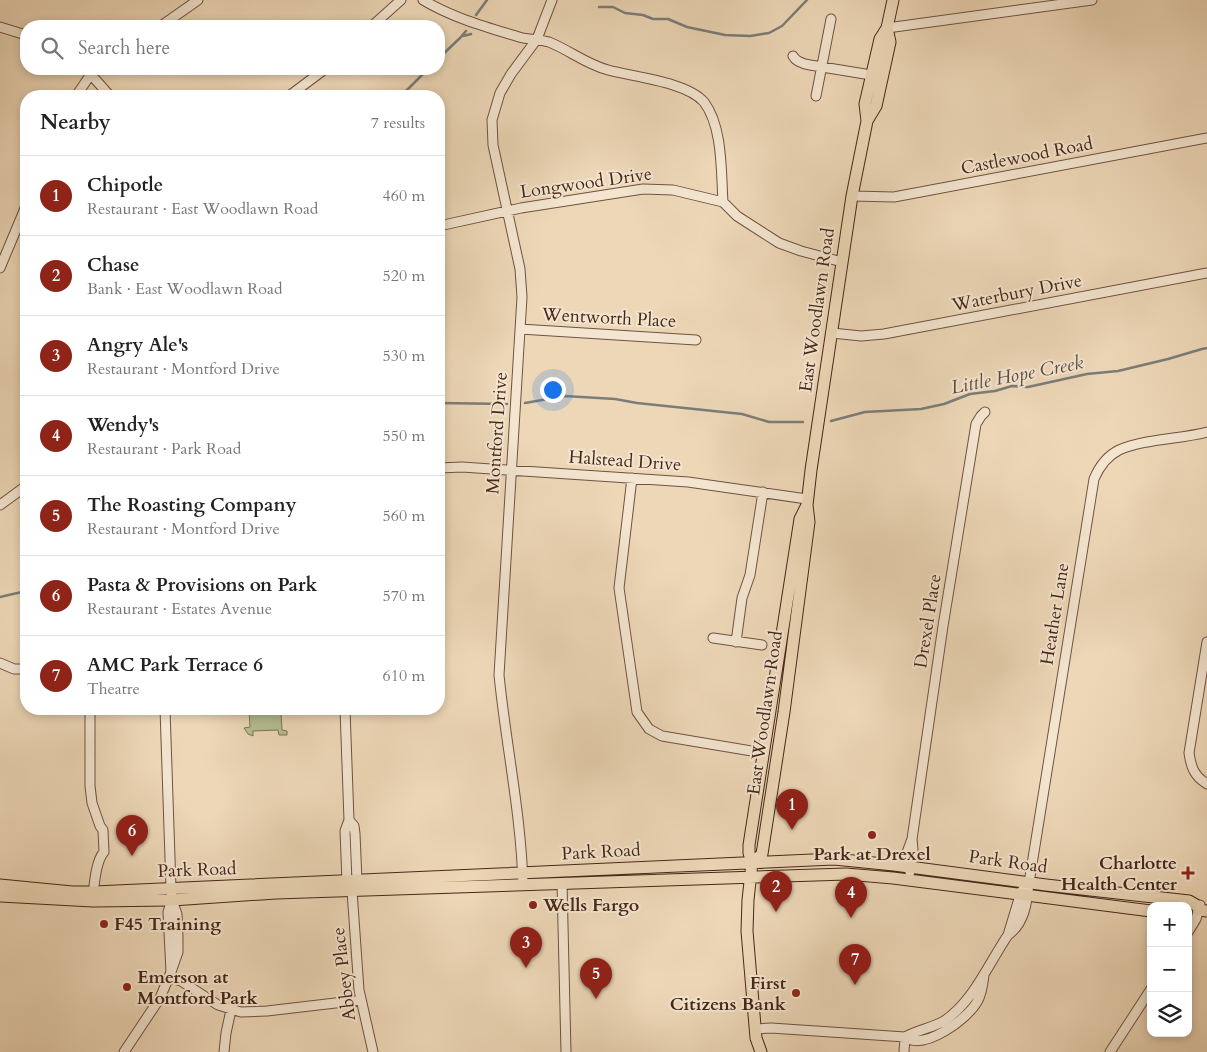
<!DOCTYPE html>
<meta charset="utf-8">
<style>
body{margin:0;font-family:Cardo,serif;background:#f6f6f6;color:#222}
.controls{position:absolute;right:15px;bottom:15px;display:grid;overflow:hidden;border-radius:10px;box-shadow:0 2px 8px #0003}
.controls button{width:45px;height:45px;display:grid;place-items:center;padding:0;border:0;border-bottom:1px solid #e0e0e0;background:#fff;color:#222;font:25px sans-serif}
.you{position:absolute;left:552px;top:389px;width:18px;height:18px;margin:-12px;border:4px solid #fff;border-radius:50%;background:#1a73e8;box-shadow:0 0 0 8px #1a73e833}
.badge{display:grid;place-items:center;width:32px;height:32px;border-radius:50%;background:#8f2418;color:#fff;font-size:16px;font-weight:700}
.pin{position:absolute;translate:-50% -41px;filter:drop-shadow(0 1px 2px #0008)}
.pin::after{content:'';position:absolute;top:26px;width:18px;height:15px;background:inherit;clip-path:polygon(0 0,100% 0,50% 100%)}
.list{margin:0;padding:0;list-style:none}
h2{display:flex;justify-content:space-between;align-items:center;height:65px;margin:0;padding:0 20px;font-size:21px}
h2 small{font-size:16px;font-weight:400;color:#767676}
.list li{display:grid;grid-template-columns:32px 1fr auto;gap:15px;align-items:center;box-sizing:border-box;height:80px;padding:0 20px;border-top:1px solid #e0e0e0}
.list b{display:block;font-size:19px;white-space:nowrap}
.list p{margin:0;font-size:16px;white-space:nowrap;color:#767676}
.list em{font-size:16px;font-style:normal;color:#767676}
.icon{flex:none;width:28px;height:28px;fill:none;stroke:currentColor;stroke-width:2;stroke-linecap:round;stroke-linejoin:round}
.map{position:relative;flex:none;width:1207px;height:1052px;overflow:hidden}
.search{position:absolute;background:#fff;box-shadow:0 2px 8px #0003;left:20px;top:20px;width:425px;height:55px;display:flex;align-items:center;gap:12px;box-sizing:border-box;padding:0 18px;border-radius:20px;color:#767676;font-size:19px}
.panel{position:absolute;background:#fff;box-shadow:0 2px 8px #0003;left:20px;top:90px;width:425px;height:625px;border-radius:20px}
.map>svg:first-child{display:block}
.green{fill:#b4bf92;stroke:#7e7255}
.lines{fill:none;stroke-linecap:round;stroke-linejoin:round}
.stream{stroke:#7b7d79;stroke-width:2.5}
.minor-casing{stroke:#705240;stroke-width:11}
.major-casing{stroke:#472618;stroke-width:13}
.minor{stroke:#f3e5d0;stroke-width:9}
.major{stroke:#edd7b7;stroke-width:11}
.poi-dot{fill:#8f2418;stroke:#f3e5d0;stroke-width:2}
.labels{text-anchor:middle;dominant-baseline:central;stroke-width:4;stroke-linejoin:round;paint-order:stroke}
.street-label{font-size:18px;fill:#472618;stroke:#f3e5d0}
.poi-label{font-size:18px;font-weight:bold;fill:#472618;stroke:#f3e5d0;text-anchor:start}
.water-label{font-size:19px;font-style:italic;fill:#5d4a40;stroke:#f3e5d0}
</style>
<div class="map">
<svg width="1207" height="1052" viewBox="0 0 1207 1052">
<rect width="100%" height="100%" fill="#edd7b7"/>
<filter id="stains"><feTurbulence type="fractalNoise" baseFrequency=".004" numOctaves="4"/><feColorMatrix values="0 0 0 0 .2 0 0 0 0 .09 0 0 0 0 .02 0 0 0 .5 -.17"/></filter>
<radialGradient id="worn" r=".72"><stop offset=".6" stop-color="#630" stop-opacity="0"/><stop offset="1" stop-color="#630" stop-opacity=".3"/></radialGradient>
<path class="green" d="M249,709H269L278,712L280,709H285L286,713L281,714L282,730L287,731V735H279L278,730L253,731V736L248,734L244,728L250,727Z"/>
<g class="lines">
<path class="stream" d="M599,7H613L625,13L643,15L653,19H668L687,27L725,35L750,36L769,33L782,26L807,0
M476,15L487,0
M463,36L471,34
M439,58L460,38L466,31
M401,96L428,69
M439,403L507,404
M525,403L565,396L615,399L637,403L742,414L769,422H803
M831,421L865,412L921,409L944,404L970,394L995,391L1012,386L1028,387L1087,374L1118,371L1168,359L1202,349L1207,348
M0,597L26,591"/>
<defs>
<path id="minor" d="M423,0C453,18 486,27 519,37C529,40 539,39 549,42C569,50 586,64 608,70C634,77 687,82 704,102C723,127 721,172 723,202
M161,26L198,0
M372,26L401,0
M0,27L26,35
M887,28L1092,0
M793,56C796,62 804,64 810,65L871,75
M86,69L110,96
M76,96L91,74L100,69
M289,96L325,69
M816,96L831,19
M852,196L894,197L1207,138
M439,226L521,208L643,189L673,190L723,202L737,216L779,243L801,251L842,262
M0,268L26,206
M520,329L696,340
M832,333L861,336L884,334L1207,273
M439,468L462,467L688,482L807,499
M632,478L619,588L637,712L649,729L662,736L764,753
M0,505L26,486
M713,638L762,645
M736,642L742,598L750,575L763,492
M1207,642L1189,753C1191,767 1194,776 1207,784
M0,663L14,669H26
M90,709V786L92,803L100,826L103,830L104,852C96,860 94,885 93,896
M165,709L171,888L172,900L177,914L178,937V952L171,972L168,912L172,900
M345,709L349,820
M349,820L354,826L355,834L357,881L352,891L347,882L345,831Z
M912,839L943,626L976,424L981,416L985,412
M894,865L906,855L912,839L913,850L910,872
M562,883L566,1052
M1029,883L1094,479C1099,467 1107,456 1119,450C1143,439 1181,439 1207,432
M1029,883C1027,902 1025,923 1008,935L1021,892Z
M523,884C521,814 506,745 499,675L522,297L520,269L493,145L492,120L500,93L511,74L537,39L552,0
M352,891L359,990L373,1052
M1188,932L1196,919L1200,905
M984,975C983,984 982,994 977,1002C967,1019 925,1051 905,1037C917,1030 932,1028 944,1021C973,1002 989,963 1008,935
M169,978L181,981L218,1005L241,1012L267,1011L361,1000
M756,1029L771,1028L905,1037L904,1052
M124,1052L160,998L171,972
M224,1052L226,1033L231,1010
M1110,1052L1151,989"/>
<path id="major" d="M867,121L876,106L890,42L887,28
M752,863L762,854L784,712L809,522L807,505L811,470L852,196L867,121L865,104L880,39L887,28L893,0
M0,885L72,892H94L834,859L894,865L1046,885L1189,901L1196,905L1199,910L1207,911
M0,896L93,901L172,900L276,893L846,874L893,878L1151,911
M761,1052L756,1038L747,931L748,900L752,863L749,853V845L800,519L807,505"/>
</defs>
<use href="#minor" class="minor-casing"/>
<use href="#major" class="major-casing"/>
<use href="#minor" class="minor"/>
<use href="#major" class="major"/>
</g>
<g class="poi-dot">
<circle cx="872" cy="835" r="5"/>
<path d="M1185.5 865.5h5v5h5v5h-5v5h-5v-5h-5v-5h5z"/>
<circle cx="533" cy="905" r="5"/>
<circle cx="104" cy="924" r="5"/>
<circle cx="127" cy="987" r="5"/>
<circle cx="796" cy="993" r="5"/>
</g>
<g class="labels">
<g class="street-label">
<text transform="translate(1027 156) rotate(-11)">Castlewood Road</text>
<text transform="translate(586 183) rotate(-8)">Longwood Drive</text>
<text transform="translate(1017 293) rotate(-11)">Waterbury Drive</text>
<text transform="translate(817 310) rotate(-82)">East Woodlawn Road</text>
<text transform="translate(609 318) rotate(3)">Wentworth Place</text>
<text transform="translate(497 433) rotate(-86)">Montford Drive</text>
<text transform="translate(625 461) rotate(4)">Halstead Drive</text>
<text transform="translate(1055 614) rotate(-81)">Heather Lane</text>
<text transform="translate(928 621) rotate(-81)">Drexel Place</text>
<text transform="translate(765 713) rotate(-82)">East Woodlawn Road</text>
<text transform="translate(601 852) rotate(-3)">Park Road</text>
<text transform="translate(1008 862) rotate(8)">Park Road</text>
<text transform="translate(197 870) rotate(-2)">Park Road</text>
<text transform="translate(344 974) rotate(-97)">Abbey Place</text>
</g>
<g class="poi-label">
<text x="872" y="854" text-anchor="middle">Park at Drexel</text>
<text x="1177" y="863" text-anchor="end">Charlotte<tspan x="1177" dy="21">Health Center</tspan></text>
<text x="543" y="905">Wells Fargo</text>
<text x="114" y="924">F45 Training</text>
<text x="137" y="977">Emerson at<tspan x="137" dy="21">Montford Park</tspan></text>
<text x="786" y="983" text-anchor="end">First<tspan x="786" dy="21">Citizens Bank</tspan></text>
</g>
<g class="water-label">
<text transform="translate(1017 375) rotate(-11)">Little Hope Creek</text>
</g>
</g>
<rect width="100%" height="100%" filter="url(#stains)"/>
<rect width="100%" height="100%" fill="url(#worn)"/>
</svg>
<div class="controls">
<button>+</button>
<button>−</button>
<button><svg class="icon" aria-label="layers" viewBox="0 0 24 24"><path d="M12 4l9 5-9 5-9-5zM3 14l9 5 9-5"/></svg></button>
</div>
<div class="you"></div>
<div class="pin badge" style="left:792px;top:830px">1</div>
<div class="pin badge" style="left:776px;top:912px">2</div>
<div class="pin badge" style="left:526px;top:968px">3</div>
<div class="pin badge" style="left:851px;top:918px">4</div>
<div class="pin badge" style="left:596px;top:999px">5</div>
<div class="pin badge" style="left:132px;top:856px">6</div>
<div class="pin badge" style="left:855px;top:985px">7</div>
<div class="search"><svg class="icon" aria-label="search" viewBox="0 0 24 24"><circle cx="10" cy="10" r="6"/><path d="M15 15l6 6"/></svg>Search here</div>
<section class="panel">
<h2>Nearby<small>7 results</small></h2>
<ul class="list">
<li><span class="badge">1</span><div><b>Chipotle</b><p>Restaurant · East Woodlawn Road</p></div><em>460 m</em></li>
<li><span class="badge">2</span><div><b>Chase</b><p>Bank · East Woodlawn Road</p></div><em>520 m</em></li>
<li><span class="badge">3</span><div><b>Angry Ale's</b><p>Restaurant · Montford Drive</p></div><em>530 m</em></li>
<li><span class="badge">4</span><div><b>Wendy's</b><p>Restaurant · Park Road</p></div><em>550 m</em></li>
<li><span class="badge">5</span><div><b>The Roasting Company</b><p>Restaurant · Montford Drive</p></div><em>560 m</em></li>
<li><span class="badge">6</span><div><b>Pasta &amp; Provisions on Park</b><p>Restaurant · Estates Avenue</p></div><em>570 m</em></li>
<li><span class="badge">7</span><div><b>AMC Park Terrace 6</b><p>Theatre</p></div><em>610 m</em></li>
</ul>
</section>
</div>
